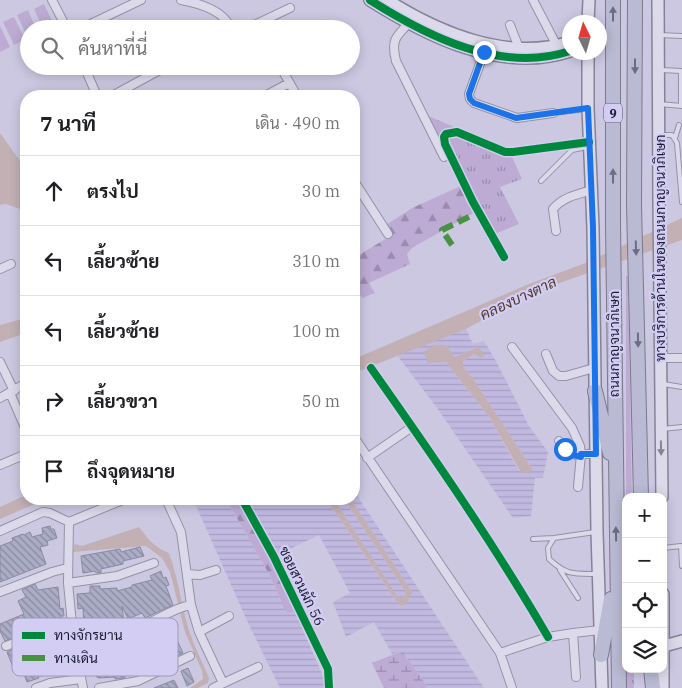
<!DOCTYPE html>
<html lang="th">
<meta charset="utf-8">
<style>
body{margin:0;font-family:"IBM Plex Serif",Sarabun,serif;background:#f2f2f2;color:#202124}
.controls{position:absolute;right:15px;bottom:15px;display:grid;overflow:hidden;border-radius:10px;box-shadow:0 2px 12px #0003}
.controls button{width:45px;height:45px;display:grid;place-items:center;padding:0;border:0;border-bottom:1px solid #e0e0e0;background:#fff;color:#202124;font:25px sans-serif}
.compass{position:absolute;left:562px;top:15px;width:45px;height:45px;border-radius:50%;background:#fff;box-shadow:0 2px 12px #0003;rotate:355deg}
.stop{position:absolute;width:15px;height:15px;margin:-11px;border:4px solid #1a73e8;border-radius:50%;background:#fff}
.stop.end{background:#1a73e8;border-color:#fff;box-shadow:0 1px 5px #0008}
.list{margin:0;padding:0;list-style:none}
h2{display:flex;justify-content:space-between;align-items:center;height:65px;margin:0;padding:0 20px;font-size:21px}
h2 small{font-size:16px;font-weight:400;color:#757577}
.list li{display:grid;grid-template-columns:32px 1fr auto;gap:15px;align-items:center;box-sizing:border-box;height:70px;padding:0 20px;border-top:1px solid #e0e0e0}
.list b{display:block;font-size:19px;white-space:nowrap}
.list em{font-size:16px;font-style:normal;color:#757577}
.icon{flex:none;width:28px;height:28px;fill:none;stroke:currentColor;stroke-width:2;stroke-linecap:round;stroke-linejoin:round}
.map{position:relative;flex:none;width:682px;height:688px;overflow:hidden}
.search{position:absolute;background:#fff;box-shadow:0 2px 12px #0003;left:20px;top:20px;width:340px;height:55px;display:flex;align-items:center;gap:12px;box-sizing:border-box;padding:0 18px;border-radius:28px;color:#757577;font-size:19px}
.panel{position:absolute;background:#fff;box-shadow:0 2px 12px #0003;left:20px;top:90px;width:340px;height:415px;border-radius:20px}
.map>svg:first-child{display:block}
.farmland{fill:url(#farmland-rules);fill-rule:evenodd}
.grass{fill:url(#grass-tufts)}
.forest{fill:url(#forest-firs)}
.wetland{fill:url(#wetland-marsh)}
.pitch{fill:#bdabd4}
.water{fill:#c2b0b4}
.building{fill:url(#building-back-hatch);stroke:#8a8aa1}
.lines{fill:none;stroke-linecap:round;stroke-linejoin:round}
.lane-casing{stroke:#9492a6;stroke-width:6}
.street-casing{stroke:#9492a6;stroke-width:10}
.secondary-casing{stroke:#848396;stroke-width:14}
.highway-casing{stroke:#7b798c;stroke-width:16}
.lane{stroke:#dcdaea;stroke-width:4}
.street{stroke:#dcdaea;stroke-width:8}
.secondary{stroke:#dcdaea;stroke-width:11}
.highway{stroke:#bbbad4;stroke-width:14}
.quiet{stroke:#499242;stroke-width:6;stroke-dasharray:12 6;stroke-linecap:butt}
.cycleway-casing{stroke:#d3cdf4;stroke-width:11}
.cycleway{stroke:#00873e;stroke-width:8}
.oneway{fill:#6c6c84}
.oneway2{fill:#868598}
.route{stroke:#1a73e8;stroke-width:6}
.labels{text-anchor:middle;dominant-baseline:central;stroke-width:4.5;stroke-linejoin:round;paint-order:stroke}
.shield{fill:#d3cdf4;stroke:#53526d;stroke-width:1}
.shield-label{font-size:12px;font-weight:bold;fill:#1c1e33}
.street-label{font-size:14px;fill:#1c1e33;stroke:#d3cdf4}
.water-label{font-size:15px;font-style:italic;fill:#523a2b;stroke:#d3cdf4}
.key{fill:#d3cdf4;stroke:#9c98ba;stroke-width:1}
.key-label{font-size:14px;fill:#1c1e33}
</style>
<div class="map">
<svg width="682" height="688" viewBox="0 0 682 688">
<defs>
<pattern id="farmland-rules" width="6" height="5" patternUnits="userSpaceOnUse" patternTransform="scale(1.25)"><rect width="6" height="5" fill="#c2b9e1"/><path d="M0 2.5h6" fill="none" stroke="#a69fc2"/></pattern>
<pattern id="grass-tufts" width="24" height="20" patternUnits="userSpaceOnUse" patternTransform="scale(1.25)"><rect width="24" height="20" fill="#bdabd4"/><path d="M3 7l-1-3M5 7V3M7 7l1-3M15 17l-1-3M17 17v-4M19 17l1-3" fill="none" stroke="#998bad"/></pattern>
<pattern id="forest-firs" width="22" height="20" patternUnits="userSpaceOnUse" patternTransform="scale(1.25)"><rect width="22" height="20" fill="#bdabd4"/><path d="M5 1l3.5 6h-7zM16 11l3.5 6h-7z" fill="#998bad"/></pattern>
<pattern id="wetland-marsh" width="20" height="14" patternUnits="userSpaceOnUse" patternTransform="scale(1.25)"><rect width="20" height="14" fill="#bdabd4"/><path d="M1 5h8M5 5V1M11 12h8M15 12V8" fill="none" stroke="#998bad"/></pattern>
<pattern id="building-back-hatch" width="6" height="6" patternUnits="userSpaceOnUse" patternTransform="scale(1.25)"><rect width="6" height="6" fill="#abacc5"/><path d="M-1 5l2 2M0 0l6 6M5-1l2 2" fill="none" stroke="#8a8ba1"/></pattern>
</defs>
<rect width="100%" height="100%" fill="#ccc8e2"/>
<path class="farmland" d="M466,329L473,344L484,341L497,363L529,426L548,452L543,478H535L531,516L513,518L437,408L397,355ZM446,345L455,357L478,347L481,358L474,354L463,361V367L474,380L533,470L519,471L490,418L446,362Z
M354,491L422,594L484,688H425L427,686L402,651L392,654L374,622L346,637L333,602L350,593L319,535L279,554L246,499H326L400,606L412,592L351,499H354Z
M193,499H226L269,574L287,613L295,612L326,683L324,688H280L249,625Z
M334,499H344L406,592L405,598L397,597Z"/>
<path class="grass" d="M426,115L509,150L522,179L500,187L519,224L495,234L483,208L477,211Z
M626,276H628L632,497H626V669H634V688H626Z"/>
<path class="forest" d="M463,185L477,211L412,248L407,254L410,264L369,283L375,293L362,298L354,285V258L392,235L386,225L412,208Z
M226,499H237L272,559L295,612L287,613L269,574Z"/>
<path class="wetland" d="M402,651L427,686L425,688H384L372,663Z"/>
<path class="pitch" d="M44,4L55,27L43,29L34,9Z
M28,10L36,29H29L28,38L17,15Z
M14,17L25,40L14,45L3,22Z
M0,26L10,47L0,52Z"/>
<path class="water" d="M0,133L26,169V211L6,204L0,205Z
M682,218V240L534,292L466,329L354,373V359L529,284L583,264Z
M26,318V331L20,335L0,342V325Z
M434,345H446L455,357L478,347L485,355L481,358L474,354L463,361V367L474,380L533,470L527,473L520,471L490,418L446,362L428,363L424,352Z
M26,495V499H46L0,519V507Z
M326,499H334L397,596L405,597L406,592L344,499H351L412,592L406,604L400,606Z
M139,527C148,539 155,548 169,553C177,575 180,597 186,620C191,640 201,659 209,678L208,683L198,688H190L203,679L202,671L185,632L170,572L162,558L146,546L73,552L75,544L82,546Z"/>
<path class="building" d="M50,526L51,529H54L57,538L47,541L48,545L40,547L46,564L0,582V546L13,541L12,538L23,534L24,535L30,532L32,537L43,534L42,528Z
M140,547L144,556L123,561V564L101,569V573H96L95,571L83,573L81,556L120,549L121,552Z
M161,571L163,578L166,577L169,585L166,586L173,605L145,618L142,613L128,619L122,606L124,622L108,624V620L96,621V626L84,627L83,608L78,609L77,594L90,593V586H100V589L117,588V591L132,587V585L152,580L150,576Z
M35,584L38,590L58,587L60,609L63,608L64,616H61V618L44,620L34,625L33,622L23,627L25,633L5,641L0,631V624L24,614L18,601L26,597L22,590Z
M173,625L177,635L175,636L183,653L175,657L172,650L161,654L165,661L157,665L154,658L138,665L140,671L124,674L125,678L115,679V677L98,678L96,676L95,661H90L88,647L118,643V642L127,640L130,659L145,655L137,639L147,632L149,635Z
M53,640L54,643L67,640L70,647L71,653L62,655L64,674L38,676L39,678L27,682L22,669L15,672L7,652L16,648L18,653L35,644L38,651L49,649L47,642Z
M188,668L194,682L187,686L181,671Z
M174,680L178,688H154Z"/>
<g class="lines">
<defs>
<path id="lane" d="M659,35L682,36
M661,70L681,71
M681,71V106
M659,104L682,106
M553,113L586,109
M661,135H672L677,143L682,202
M675,138L679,125
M541,181L572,150L587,147
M663,384L682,387
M662,429L682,427
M595,532L554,538L548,548L549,559C566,575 573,574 596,574
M533,539L554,538
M663,548L681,546L682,566
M560,570L578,598"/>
<path id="street" d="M52,0L67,29
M181,0C198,3 224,10 231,29
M533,0L557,46
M409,23C395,37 391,41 396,61L444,157
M510,25L519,48
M80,29L141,0
M246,29L290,8
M484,53L469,94L470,99L474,103L517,118L553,113
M84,66L97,96
M280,66L297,96
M112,96L167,66
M265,96L289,83
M354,181L388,234
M556,231L553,209C563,197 578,194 592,190
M504,257L473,202L445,144L444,137L446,134L457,132L505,152H513L589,142
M0,269L11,264
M512,347L572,428L580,446L581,454H596
M546,354L553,371L559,376H566L594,368
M661,358H682
M0,362L14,391
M371,368C433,456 494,544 548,637
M10,393L26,430
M0,398L26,383
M354,437L500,653L512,688
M559,441L569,452L581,457
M367,458L412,427
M0,465L26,454
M578,487L581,454
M166,499L181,532L191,605L199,632L223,683
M242,499L274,557L328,669L329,688
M69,522L68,583L73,635L83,688
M0,531L43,512L50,513L69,522L125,499
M187,574L200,575L216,570
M68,583L117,576L154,563
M0,592L52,572L67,568
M199,632L229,616
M73,635C96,632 122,633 144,625C160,619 173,608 191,605
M6,646L72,623
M500,653L548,637L573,633
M576,677L573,633L600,630
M36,688L50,683L81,679
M99,688L138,681L190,656
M213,688L258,667"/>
<path id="secondary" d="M370,0C427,36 501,74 570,51
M387,0C439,33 508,62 570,42
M658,0L659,200L662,497
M588,22L589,0
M588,52V108L593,228L597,532L602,688
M664,646L682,641
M663,688V594"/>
<path id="highway" d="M613,0V225L619,688
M635,0L634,205L641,497
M595,391L610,453
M601,655L611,599
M651,669L653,688"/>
</defs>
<use href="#lane" class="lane-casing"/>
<use href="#street" class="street-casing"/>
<use href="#secondary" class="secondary-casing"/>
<use href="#highway" class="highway-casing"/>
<use href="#lane" class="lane"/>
<use href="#street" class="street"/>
<use href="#secondary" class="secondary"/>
<use href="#highway" class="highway"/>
<path class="quiet" d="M452,245L442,230L477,213"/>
<defs>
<path id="cycleway" d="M370,0C427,36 501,74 570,51
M504,257L473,202L445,144L444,137L446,134L457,132L505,152H513L589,142
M371,368C433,456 494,544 548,637
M242,499L274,557L328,669L329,688"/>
</defs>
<use href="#cycleway" class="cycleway-casing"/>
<use href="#cycleway" class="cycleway"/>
</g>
<defs><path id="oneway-solid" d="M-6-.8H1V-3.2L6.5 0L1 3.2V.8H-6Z" transform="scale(1.25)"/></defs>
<g class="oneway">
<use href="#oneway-solid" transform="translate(613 14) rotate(-90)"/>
<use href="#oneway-solid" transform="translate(635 66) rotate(90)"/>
<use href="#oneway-solid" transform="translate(613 176) rotate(-90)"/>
<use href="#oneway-solid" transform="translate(636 248) rotate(88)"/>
<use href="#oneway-solid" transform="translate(638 340) rotate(89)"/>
<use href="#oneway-solid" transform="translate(616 534) rotate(-91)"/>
</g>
<use class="oneway2" href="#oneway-solid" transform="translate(661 448) rotate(89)"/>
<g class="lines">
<path class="route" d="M484,52L469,94L470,99L474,103L516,118L588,108L593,228L596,454H581V457L573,455L565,449"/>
</g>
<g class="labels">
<rect class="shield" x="604" y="103.5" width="18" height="19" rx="4"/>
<g class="shield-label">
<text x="613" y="113">9</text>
</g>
<g class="street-label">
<text transform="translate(660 248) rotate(-90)">ทางบริการด้านในของถนนกาญจนาภิเษก</text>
<text transform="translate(614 344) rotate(-90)">ถนนกาญจนาภิเษก</text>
<text transform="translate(302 586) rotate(64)">ซอยสวนผัก 56</text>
</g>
<g class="water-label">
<text transform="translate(518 298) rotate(-25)">คลองบางตาล</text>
</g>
</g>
<rect x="12" y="618" width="166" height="58" rx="8" class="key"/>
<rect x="22" y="632" width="23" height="7" fill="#00873e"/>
<rect x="22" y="655" width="23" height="6" fill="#499242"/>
<g class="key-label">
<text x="54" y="640">ทางจักรยาน</text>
<text x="54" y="663">ทางเดิน</text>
</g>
</svg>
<div class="controls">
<button>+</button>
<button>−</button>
<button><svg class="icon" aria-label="locate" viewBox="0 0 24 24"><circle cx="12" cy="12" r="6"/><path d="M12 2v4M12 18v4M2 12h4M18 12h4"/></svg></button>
<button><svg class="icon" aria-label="layers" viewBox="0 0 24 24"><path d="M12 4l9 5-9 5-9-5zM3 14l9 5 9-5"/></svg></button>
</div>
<svg class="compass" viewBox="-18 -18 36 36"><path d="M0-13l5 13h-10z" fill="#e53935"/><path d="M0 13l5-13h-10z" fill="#757577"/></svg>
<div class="stop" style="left:565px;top:449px"></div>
<div class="stop end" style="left:484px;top:52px"></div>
<div class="search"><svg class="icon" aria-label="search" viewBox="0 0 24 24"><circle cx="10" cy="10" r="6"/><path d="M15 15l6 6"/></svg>ค้นหาที่นี่</div>
<section class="panel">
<h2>7 นาที<small>เดิน · 490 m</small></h2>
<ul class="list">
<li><svg class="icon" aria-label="ahead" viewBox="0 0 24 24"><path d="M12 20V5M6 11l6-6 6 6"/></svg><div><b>ตรงไป</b></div><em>30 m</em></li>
<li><svg class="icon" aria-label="left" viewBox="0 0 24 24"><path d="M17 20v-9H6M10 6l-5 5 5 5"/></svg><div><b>เลี้ยวซ้าย</b></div><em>310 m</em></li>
<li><svg class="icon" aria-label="left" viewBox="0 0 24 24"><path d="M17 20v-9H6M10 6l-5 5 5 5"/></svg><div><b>เลี้ยวซ้าย</b></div><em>100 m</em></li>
<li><svg class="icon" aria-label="right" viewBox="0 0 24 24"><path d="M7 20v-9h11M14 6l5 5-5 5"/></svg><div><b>เลี้ยวขวา</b></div><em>50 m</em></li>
<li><svg class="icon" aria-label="arrive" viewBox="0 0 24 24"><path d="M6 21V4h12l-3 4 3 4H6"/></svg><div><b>ถึงจุดหมาย</b></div></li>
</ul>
</section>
</div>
